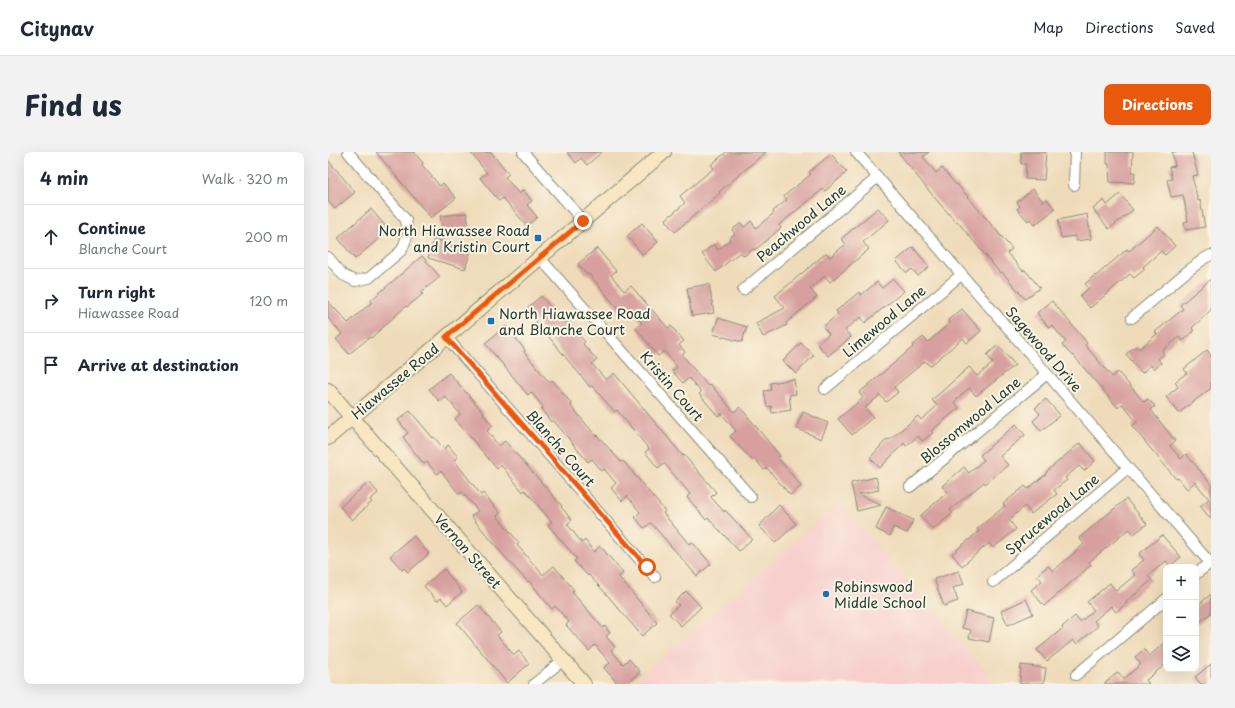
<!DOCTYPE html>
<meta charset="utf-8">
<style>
body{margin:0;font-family:"Playpen Sans",sans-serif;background:#f2f2f3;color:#1f2937}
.controls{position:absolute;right:12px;bottom:12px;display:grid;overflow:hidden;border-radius:8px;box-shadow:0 4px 16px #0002}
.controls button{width:36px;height:36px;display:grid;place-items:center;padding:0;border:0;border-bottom:1px solid #e0e1e3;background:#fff;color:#1f2937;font:20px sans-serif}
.stop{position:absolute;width:12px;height:12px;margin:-9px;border:3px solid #ea580c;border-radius:50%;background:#fff}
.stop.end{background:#ea580c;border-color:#fff;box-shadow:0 1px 4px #0008}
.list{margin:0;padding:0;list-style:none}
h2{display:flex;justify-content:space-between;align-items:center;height:52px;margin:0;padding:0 16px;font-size:17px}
h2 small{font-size:13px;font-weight:400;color:#747a83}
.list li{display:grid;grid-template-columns:26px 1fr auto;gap:12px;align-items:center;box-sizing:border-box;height:64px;padding:0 16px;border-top:1px solid #e0e1e3}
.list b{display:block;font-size:15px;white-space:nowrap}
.list p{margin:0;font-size:13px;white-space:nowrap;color:#747a83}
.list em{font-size:13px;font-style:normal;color:#747a83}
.icon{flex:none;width:22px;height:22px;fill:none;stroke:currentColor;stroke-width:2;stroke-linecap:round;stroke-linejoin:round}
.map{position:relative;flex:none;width:883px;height:532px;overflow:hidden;border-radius:8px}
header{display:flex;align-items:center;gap:24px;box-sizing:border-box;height:56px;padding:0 20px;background:#fff;border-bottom:1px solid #e0e1e3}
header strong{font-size:19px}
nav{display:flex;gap:22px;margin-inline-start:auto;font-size:14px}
.intro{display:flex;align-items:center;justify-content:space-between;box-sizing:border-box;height:96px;padding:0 24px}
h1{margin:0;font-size:28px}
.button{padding:10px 18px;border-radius:8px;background:#ea580c;color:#fff;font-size:14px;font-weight:700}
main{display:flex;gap:24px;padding:0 24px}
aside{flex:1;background:#fff;border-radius:8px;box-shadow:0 4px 16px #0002}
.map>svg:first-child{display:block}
.built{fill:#f7d0ce}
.building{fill:#d7a09e}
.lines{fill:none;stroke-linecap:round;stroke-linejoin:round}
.street-casing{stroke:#878c77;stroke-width:12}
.secondary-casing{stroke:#878c77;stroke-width:16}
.street{stroke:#fff;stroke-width:10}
.secondary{stroke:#f9e7c3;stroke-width:14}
.route{stroke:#ea580c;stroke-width:5}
.poi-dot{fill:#1f6fb2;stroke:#fcf5e5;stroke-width:1.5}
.labels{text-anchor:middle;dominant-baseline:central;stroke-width:4;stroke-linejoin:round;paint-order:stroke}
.street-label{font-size:14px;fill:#1f3d34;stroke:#fcf5e5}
.poi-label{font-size:14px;fill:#1f3d34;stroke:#fcf5e5;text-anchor:start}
</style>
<header>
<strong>Citynav</strong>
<nav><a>Map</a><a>Directions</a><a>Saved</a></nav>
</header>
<div class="intro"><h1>Find us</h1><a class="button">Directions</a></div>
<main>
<aside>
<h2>4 min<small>Walk · 320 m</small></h2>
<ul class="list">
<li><svg class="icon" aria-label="ahead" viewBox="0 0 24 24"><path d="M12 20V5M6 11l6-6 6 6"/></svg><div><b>Continue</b><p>Blanche Court</p></div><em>200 m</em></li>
<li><svg class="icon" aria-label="right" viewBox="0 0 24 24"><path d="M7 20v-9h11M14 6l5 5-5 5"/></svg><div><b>Turn right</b><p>Hiawassee Road</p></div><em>120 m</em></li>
<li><svg class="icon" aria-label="arrive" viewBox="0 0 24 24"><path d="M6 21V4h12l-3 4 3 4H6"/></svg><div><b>Arrive at destination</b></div></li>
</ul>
</aside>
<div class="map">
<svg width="883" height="532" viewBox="0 0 883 532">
<rect width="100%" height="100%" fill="#fcf5e5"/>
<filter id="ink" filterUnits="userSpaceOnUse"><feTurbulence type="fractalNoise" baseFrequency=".025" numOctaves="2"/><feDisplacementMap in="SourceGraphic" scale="8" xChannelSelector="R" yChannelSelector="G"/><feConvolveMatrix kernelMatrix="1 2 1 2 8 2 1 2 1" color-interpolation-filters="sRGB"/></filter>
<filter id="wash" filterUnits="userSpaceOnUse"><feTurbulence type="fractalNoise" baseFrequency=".012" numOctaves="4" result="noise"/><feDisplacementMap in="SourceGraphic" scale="16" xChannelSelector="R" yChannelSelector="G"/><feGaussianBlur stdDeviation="0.9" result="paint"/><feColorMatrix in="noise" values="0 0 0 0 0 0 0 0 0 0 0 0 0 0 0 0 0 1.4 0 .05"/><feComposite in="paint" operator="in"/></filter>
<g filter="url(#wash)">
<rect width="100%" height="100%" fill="#efdbba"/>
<path class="built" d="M511,351L668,532H304Z"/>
<g id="blocks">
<path class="building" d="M48,0H86L95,11L94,13L112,34L115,31L128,46L103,66Z
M142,0H163L181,22L177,25L191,42L195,38L204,49L199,53L209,65L199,74L175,46L171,49L152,26L159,21Z
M239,0H274L259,13L253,6L248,11Z
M398,0H438L391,40L392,41L347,80L337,68L357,51L352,44L386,16L383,13Z
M570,0H601L595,5L608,21L614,16L628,33L629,32L684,97L679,101L695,119L697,118L712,136L697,147L674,120L672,121L629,69L628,70L605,44Z
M693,0H718L716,28L697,27L698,12H693Z
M779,0H805L804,20H807L806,31L782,30L781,12H779Z
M844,0H864L870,23L864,24L870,49L872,48L877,75L858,78L856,70L860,69L855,43L843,45L839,28L844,27L841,15L847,14Z
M503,2L519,20L497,39L495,37L451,73L453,76L427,98L425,97L416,104L412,100L388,120L374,102L386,92L390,98L402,88L401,86L407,82L404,78L413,71L416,75L423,69L428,76L446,61L445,59L459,48L456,44L483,22L481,20Z
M0,8L27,40L7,57L0,49Z
M705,37L715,50L719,47L727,57L707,73L702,67L700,69L689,57L692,54L689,50Z
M792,42L805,58L781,77L765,57L776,48L779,53Z
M550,56L561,68L535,90L541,97L502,130L497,124L482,137L489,145L458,171L459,173L435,185L428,171L457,156L447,144L498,101L502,105L518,92L513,87Z
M43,57L61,78L27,107L10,86Z
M139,61L141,80L115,84L112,64Z
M759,62L763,87L748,89L747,84L733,86L730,68Z
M314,71L330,90L315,103L299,84Z
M830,74L847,94L837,103L833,99L815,115L817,117L806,126L802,122L762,156L752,144L761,136L757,132L767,123L768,124L799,97L801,99Z
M106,87L143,98L137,117L100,106Z
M585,95L601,115L590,124L584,117L579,121L568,109Z
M269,96L288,119L283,123L296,139L303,134L340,176L343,174L356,189L351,193L357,200L354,203L380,234L382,232L406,260L412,255L452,304L450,306L473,334L462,343L439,316L436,318L426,306L424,308L411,294L402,284L408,279L394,262L390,264L371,242L373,240L361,226L355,231L344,219L349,215L336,199L330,204L308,176L314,171L301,155L294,162L261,122L259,123L250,112Z
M94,104L112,125L93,140L95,142L79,155L78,154L43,186L42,185L21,202L8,187L14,182L0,166V149L20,171L44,150L43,148Z
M565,127L576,139L537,171L533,165L517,178L523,185L500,204L489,192L501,182L495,175L510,162L508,159L531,140L533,143L549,130L554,136Z
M883,127V158L864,176L866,179L855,189L851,185L834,199L836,202L830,207L833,211L826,217L823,213L814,221L798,202L808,194L811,197L829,182L827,180L855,157L852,153Z
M381,132L386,161L364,164L359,136Z
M213,144L236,171L239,169L257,190L255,192L269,208L264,212L278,228L286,221L355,304L356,303L388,340L383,345L396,360L397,358L424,387L411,399L380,366L378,368L359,345L362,342L336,311L330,316L317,300L321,297L316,291L289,258L287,260L264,234L262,235L198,157Z
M724,149L759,191L757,193L784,225L790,220L816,250L820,247L827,254L823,258L847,289L842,294L853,307L858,302L883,332V367L872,354L881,347L867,330L859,337L850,326L848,327L804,274L809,270L794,252L790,256L745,203L744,204L734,193L738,190L724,173L721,176L709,161Z
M634,157L653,179L639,191L635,186L602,214L597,209L566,235L570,240L558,250L552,243L537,256L545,265L524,283L510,267L535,246L531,241L585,195L584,194L595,185L600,190L622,171L620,168Z
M390,166L419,175L414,190L385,182Z
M178,174L197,198L196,200L221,230L224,228L244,252L243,254L268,284L269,283L293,310L295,309L337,359L335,361L361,392L364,390L383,412L369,424L323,371L316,376L307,365L312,360L299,344L294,349L283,336L288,331L276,317L274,319L264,307L260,310L225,268L223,270L213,257L215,255L203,240L200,243L157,191Z
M473,191L486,203L468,222L455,209Z
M670,193L687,213L648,244L641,236L626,250L631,256L603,279L605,281L594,289L590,284L578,294L576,291L552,316L542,306L559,287L561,288L590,264L593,268L609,254L604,248L641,215L649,224L665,211L659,203Z
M879,198L883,203V236L851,261L838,245L850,235L847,230L859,221L856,217Z
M121,221L156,261L155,262L165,274L159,279L171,294L177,289L234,354L233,355L244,368L239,372L254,391L257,388L266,400L272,394L295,421L291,425L329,471L314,484L280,444L261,423L260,424L246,409L249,407L220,373L224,370L197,338L195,340L173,313L169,317L127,267L132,262L117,244L111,249L101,237Z
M466,227L468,242L461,243L463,258L444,261L443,254L439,255L436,239L443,238L442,231Z
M718,247L732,263L713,279L705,269L712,262L707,256Z
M82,259L105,286L106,285L116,297L120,293L130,305L126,308L153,343L155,341L172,361L169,364L191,391L189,393L215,423L226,414L246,438L244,440L275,476L277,474L282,481L278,484L287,495L283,498L295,512L301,507L312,520L298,532H290L276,516L282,511L267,493L261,499L238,473L241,470L227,454L224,457L201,429L200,430L176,404L143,364L150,359L134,340L131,342L113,319L109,322L99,310L96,312L87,301L75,285L80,281L70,268Z
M475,260L500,271L493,287L468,276Z
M688,272L697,283L672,304L680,313L657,332L656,330L622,358L625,361L605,378L592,364L620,340L614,334L636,315L641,321L656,308L652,303Z
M752,291L767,309L756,319L751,314L737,326L739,328L726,338L729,342L703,362L697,354L681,368L688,377L665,396L661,391L634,414L624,402L651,379L649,377L677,354L675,352L697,334L700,337L719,321L718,320Z
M548,325L551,338L531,342L553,353L529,359L523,331Z
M41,330L50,341L42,348L44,350L24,368L12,355Z
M798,347L819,372L806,382L801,377L761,410L763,413L716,454L703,438L714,429L709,423L720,414L725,419L756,392L751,386Z
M451,353L468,372L447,391L431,374Z
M558,355L585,368L579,381L565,375L562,384L548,377Z
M834,383L853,405L842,414L838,409L820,424L824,428L798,450L799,451L788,460L783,454L766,469L770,474L749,492L745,488L719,509L709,498L735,476L734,475L747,464L752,470L766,458L759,450L782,431L788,439L807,423L803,418L816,408L811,402Z
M86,384L101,402L80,420L76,416L74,418L62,404Z
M116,417L134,440L119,453L113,446L109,449L96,434Z
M631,419L636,432L625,436L630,449L616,454L606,427Z
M358,439L373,455L353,474L341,462L351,453L347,450Z
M883,442V461L868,473V455Z
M698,447L705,462L680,473L673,459Z
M150,453L173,480L169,483L186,503L191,499L201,512L179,531L129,471Z
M638,459L666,466L661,490L641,486L643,478L634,476Z
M838,490V512L818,528L821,532H776L790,520L796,527L813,512L807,505L816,497L821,504Z
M883,512V532H873L867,525Z
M693,513L718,516L716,531L692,532Z"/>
</g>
</g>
<g filter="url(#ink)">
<use href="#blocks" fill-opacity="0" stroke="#878c77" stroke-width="1"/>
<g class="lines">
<defs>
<path id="street" d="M195,0L255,69
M528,0L883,412
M746,33L747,0
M0,105L15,123L27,129L41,126L74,98L80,82L78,68L20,0
M212,106L423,345
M415,138L550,25
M804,166L856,122L877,106L883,103
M118,185L327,425
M497,237L634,122
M582,335L719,222
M868,422L882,411
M665,430L800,316
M748,523L838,447
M206,532L235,508"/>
<path id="secondary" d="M0,238L256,532
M0,286L336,0"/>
</defs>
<use href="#street" class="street-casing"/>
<use href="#secondary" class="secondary-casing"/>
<use href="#street" class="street"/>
<use href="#secondary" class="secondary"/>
</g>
</g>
<g class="lines" filter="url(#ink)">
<path class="route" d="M255,69L118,185L319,415"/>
</g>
<g class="poi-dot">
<rect x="206" y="82" width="8" height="8" rx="2"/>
<rect x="159" y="165" width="8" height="8" rx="2"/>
<circle cx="498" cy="442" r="4"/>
</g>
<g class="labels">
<g class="street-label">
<text transform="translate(473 71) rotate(-40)">Peachwood Lane</text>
<text transform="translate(556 169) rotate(-40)">Limewood Lane</text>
<text transform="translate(716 197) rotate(49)">Sagewood Drive</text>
<text transform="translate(67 229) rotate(-40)">Hiawassee Road</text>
<text transform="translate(344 234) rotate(49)">Kristin Court</text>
<text transform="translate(642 268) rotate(-40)">Blossomwood Lane</text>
<text transform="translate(233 296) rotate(49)">Blanche Court</text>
<text transform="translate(724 362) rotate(-40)">Sprucewood Lane</text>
<text transform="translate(140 399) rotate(49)">Vernon Street</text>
</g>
<g class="poi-label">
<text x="202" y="78" text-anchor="end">North Hiawassee Road<tspan x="202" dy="16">and Kristin Court</tspan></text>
<text x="171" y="161">North Hiawassee Road<tspan x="171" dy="16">and Blanche Court</tspan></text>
<text x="506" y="434">Robinswood<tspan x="506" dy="16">Middle School</tspan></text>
</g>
</g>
</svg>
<div class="controls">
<button>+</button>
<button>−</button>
<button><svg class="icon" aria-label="layers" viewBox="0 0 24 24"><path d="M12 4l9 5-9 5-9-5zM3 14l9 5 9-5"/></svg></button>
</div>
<div class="stop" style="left:319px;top:415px"></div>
<div class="stop end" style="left:255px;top:69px"></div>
</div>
</main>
